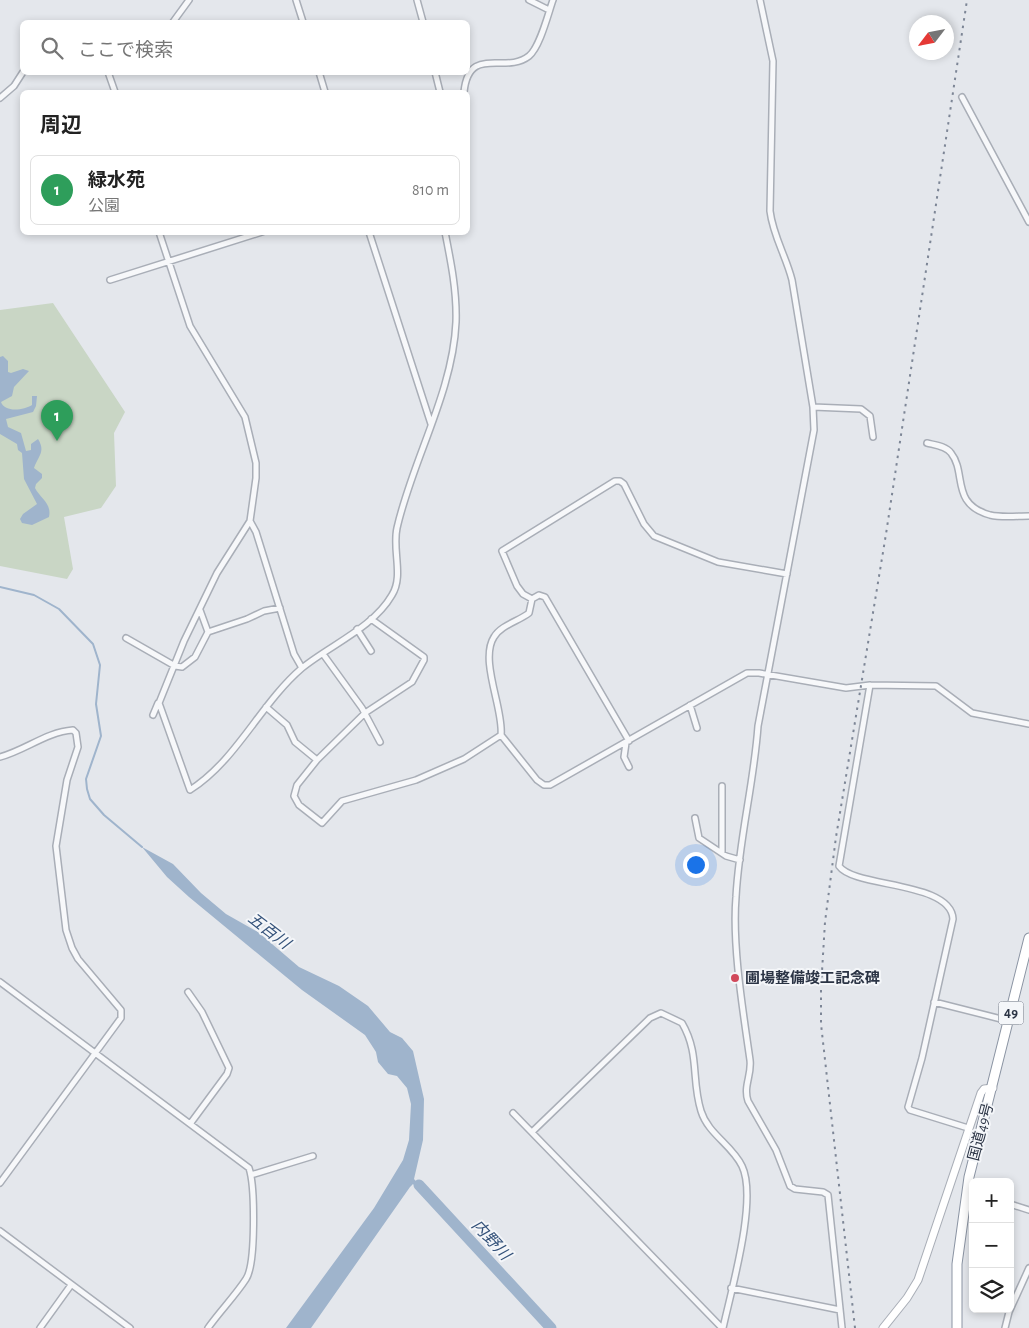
<!DOCTYPE html>
<html lang="ja">
<meta charset="utf-8">
<style>
body{margin:0;font-family:"Alegreya Sans","Noto Sans JP",sans-serif;background:#f6f6f6;color:#222}
.controls{position:absolute;right:15px;bottom:15px;display:grid;overflow:hidden;border-radius:8px;box-shadow:0 2px 8px #0003}
.controls button{width:45px;height:45px;display:grid;place-items:center;padding:0;border:0;border-bottom:1px solid #e0e0e0;background:#fff;color:#222;font:25px sans-serif}
.compass{position:absolute;left:909px;top:15px;width:45px;height:45px;border-radius:50%;background:#fff;box-shadow:0 2px 8px #0003;rotate:238deg}
.you{position:absolute;left:695px;top:864px;width:18px;height:18px;margin:-12px;border:4px solid #fff;border-radius:50%;background:#1a73e8;box-shadow:0 0 0 8px #1a73e833}
.badge{display:grid;place-items:center;width:32px;height:32px;border-radius:50%;background:#d1495b;color:#fff;font-size:16px;font-weight:700}
.pin{position:absolute;translate:-50% -41px;filter:drop-shadow(0 1px 2px #0008)}
.pin::after{content:'';position:absolute;top:26px;width:18px;height:15px;background:inherit;clip-path:polygon(0 0,100% 0,50% 100%)}
.list{margin:0;padding:0;list-style:none}
h2{display:flex;justify-content:space-between;align-items:center;height:65px;margin:0;padding:0 20px;font-size:21px}
h2 small{font-size:16px;font-weight:400;color:#767676}
.list li{display:grid;grid-template-columns:32px 1fr auto;gap:15px;align-items:center;box-sizing:border-box;height:70px;margin:0 10px 10px;padding:0 10px;border:1px solid #e0e0e0;border-radius:8px}
.list b{display:block;font-size:19px;white-space:nowrap}
.list p{margin:0;font-size:16px;white-space:nowrap;color:#767676}
.list em{font-size:16px;font-style:normal;color:#767676}
.icon{flex:none;width:28px;height:28px;fill:none;stroke:currentColor;stroke-width:2;stroke-linecap:round;stroke-linejoin:round}
.map{position:relative;flex:none;width:1029px;height:1328px;overflow:hidden}
.search{position:absolute;background:#fff;box-shadow:0 2px 8px #0003;left:20px;top:20px;width:450px;height:55px;display:flex;align-items:center;gap:12px;box-sizing:border-box;padding:0 18px;border-radius:8px;color:#767676;font-size:19px}
.panel{position:absolute;background:#fff;box-shadow:0 2px 8px #0003;left:20px;top:90px;width:450px;height:145px;border-radius:8px}
.map>svg:first-child{display:block}
.green{fill:#c9d6c5}
.water{fill:#9fb4cc}
.lines{fill:none;stroke-linecap:round;stroke-linejoin:round}
.stream{stroke:#9fb4cc;stroke-width:2}
.river{stroke:#9fb4cc;stroke-width:11}
.street-casing{stroke:#a9aeb7;stroke-width:8}
.secondary-casing{stroke:#a9aeb7;stroke-width:9}
.highway-casing{stroke:#8b94a3;stroke-width:11}
.street{stroke:#f7f8fa;stroke-width:5}
.secondary{stroke:#fff;stroke-width:7}
.highway{stroke:#fff;stroke-width:9}
.rail{stroke:#7d8696;stroke-width:2;stroke-dasharray:2.5 5;stroke-linecap:butt}
.poi-dot{fill:#d1495b;stroke:#f4f6f9;stroke-width:2}
.labels{text-anchor:middle;dominant-baseline:central;stroke-width:4;stroke-linejoin:round;paint-order:stroke}
.shield{fill:#f4f6f9;stroke:#676e7b;stroke-width:1}
.shield-label{font-size:14px;font-weight:bold;fill:#2b3445}
.poi-label{font-size:15px;font-weight:bold;fill:#2b3445;stroke:#f4f6f9;text-anchor:start}
.street-label{font-size:15px;fill:#2b3445;stroke:#f4f6f9}
.water-label{font-size:16px;font-style:italic;fill:#34527a;stroke:#f4f6f9}
</style>
<div class="map">
<svg width="1029" height="1328" viewBox="0 0 1029 1328">
<rect width="100%" height="100%" fill="#e4e7ec"/>
<path class="green" d="M53,303L125,412L114,433L116,486L101,508L64,517L73,569L67,579L0,566V310Z"/>
<path class="water" d="M3,356L8,361V372L11,373L23,369L29,371L14,387L12,396L1,402C5,413 24,410 32,405V396H37L36,406L33,412L6,419L8,427L21,433L26,451L31,450V444L38,439C46,452 38,456 34,468L42,474V478L36,484L35,488C40,498 52,503 49,517L32,525L22,523L20,519L23,514L37,504L24,479L22,453L18,450L17,444L0,434V357Z
M142,847L173,864L201,893L226,914L258,932L299,967L339,986L368,1006L390,1032L402,1038L413,1051L424,1099L423,1140L414,1179L428,1195L427,1196L413,1184L410,1187L311,1328H286L374,1208L403,1160L409,1140L411,1104L407,1088L397,1076L388,1074L378,1062L376,1052L365,1035L302,990L189,897L167,877Z"/>
<g class="lines">
<path class="stream" d="M0,587L34,595L59,609L93,644L100,665L96,704L101,736L86,779L87,789L90,799L104,815L142,847"/>
<path class="river" d="M419,1185L551,1328"/>
<defs>
<path id="street" d="M296,0L303,22
M417,0L423,22
M529,0L549,10
M760,0L773,61L770,211C773,236 786,256 792,280L813,407L814,430L758,726C754,783 739,839 736,897C732,945 743,1011 750,1060C752,1075 743,1086 748,1101L776,1150L790,1186L795,1189L823,1192L828,1195L842,1328
M173,22L189,0
M108,72L115,92
M319,72L325,92
M435,72L440,92
M464,92C469,44 505,75 529,56C540,47 548,14 553,0
M962,97L1029,222
M0,98L14,86L23,72
M159,232L190,326L245,417L256,463V478L250,521L217,573L184,641L159,703L190,790C237,760 260,704 302,668C330,645 373,628 392,595C404,576 392,550 397,528C412,461 453,392 456,322C457,292 451,262 445,232
M369,232L431,424
M110,280L262,232
M813,407L861,409L870,416L873,437
M927,443C935,445 946,446 951,453C967,473 950,504 990,515C1002,518 1017,516 1029,516
M250,521L256,532L294,654L302,668
M532,599L539,595L545,597L629,741
M200,610L208,632
M357,629L371,651
M126,638L175,666L182,667L195,657L208,632L247,619L264,611L280,608
M323,654L362,708L380,742
M870,685L839,866C854,888 951,881 953,919L922,1058L908,1107L910,1110L968,1128
M690,705L697,728
M266,707L287,725L295,742L317,760L297,785L294,796L299,805L322,823L342,801L416,780L464,759L501,735L537,780L544,785H550L747,673H759L846,688L870,685L936,686L972,713L1029,724
M153,715L158,703
M501,735C504,710 479,660 494,637C501,625 519,621 529,613L532,599L523,594L517,586L502,551L615,481H620L624,484L644,524L654,536L718,562L787,574
M626,743L624,757L629,767
M0,757C26,750 46,732 73,730L76,733L78,747L67,780L56,846L66,930L72,948L78,959L121,1010V1018L0,1183
M317,760L365,713L412,682L424,660V657L371,619
M695,818L699,838L726,856L740,860
M722,853V786
M0,982L249,1168C255,1186 256,1264 246,1279C235,1296 220,1311 208,1328
M188,992L202,1012L229,1068L227,1074L190,1124
M934,1002L1009,1021
M513,1113L722,1328
M532,1132L650,1018L661,1013L682,1023C700,1054 691,1079 701,1111C708,1134 732,1145 742,1166C758,1199 731,1291 723,1328
M251,1175L313,1156
M1010,1204L1029,1210
M0,1231L130,1328
M731,1288L840,1310
M40,1328L71,1285
M1005,1328L1009,1312L1029,1268"/>
<path id="secondary" d="M883,1328L907,1298L918,1280L981,1093L984,1089L993,1088"/>
<path id="highway" d="M957,1328V1264L969,1177L1029,938"/>
</defs>
<use href="#street" class="street-casing"/>
<use href="#secondary" class="secondary-casing"/>
<use href="#highway" class="highway-casing"/>
<use href="#street" class="street"/>
<use href="#secondary" class="secondary"/>
<use href="#highway" class="highway"/>
<path class="rail" d="M855,1328L821,1024V988L825,922L836,837L886,534L967,0"/>
</g>
<circle class="poi-dot" cx="735" cy="978" r="5"/>
<g class="labels">
<rect class="shield" x="998.5" y="1001.5" width="25" height="23" rx="4"/>
<g class="shield-label">
<text x="1011" y="1013">49</text>
</g>
<g class="poi-label">
<text x="745" y="978">圃場整備竣工記念碑</text>
</g>
<g class="street-label">
<text transform="translate(981 1132) rotate(-75)">国道49号</text>
</g>
<g class="water-label">
<text transform="translate(269 931) rotate(38)">五百川</text>
<text transform="translate(491 1240) rotate(47)">内野川</text>
</g>
</g>
</svg>
<div class="controls">
<button>+</button>
<button>−</button>
<button><svg class="icon" aria-label="layers" viewBox="0 0 24 24"><path d="M12 4l9 5-9 5-9-5zM3 14l9 5 9-5"/></svg></button>
</div>
<svg class="compass" viewBox="-18 -18 36 36"><path d="M0-13l5 13h-10z" fill="#e53935"/><path d="M0 13l5-13h-10z" fill="#767676"/></svg>
<div class="you"></div>
<div class="pin badge" style="left:57px;top:441px;background:#2e9e5b">1</div>
<div class="search"><svg class="icon" aria-label="search" viewBox="0 0 24 24"><circle cx="10" cy="10" r="6"/><path d="M15 15l6 6"/></svg>ここで検索</div>
<section class="panel">
<h2>周辺<small></small></h2>
<ul class="list">
<li><span class="badge" style="background:#2e9e5b">1</span><div><b>緑水苑</b><p>公園</p></div><em>810 m</em></li>
</ul>
</section>
</div>
